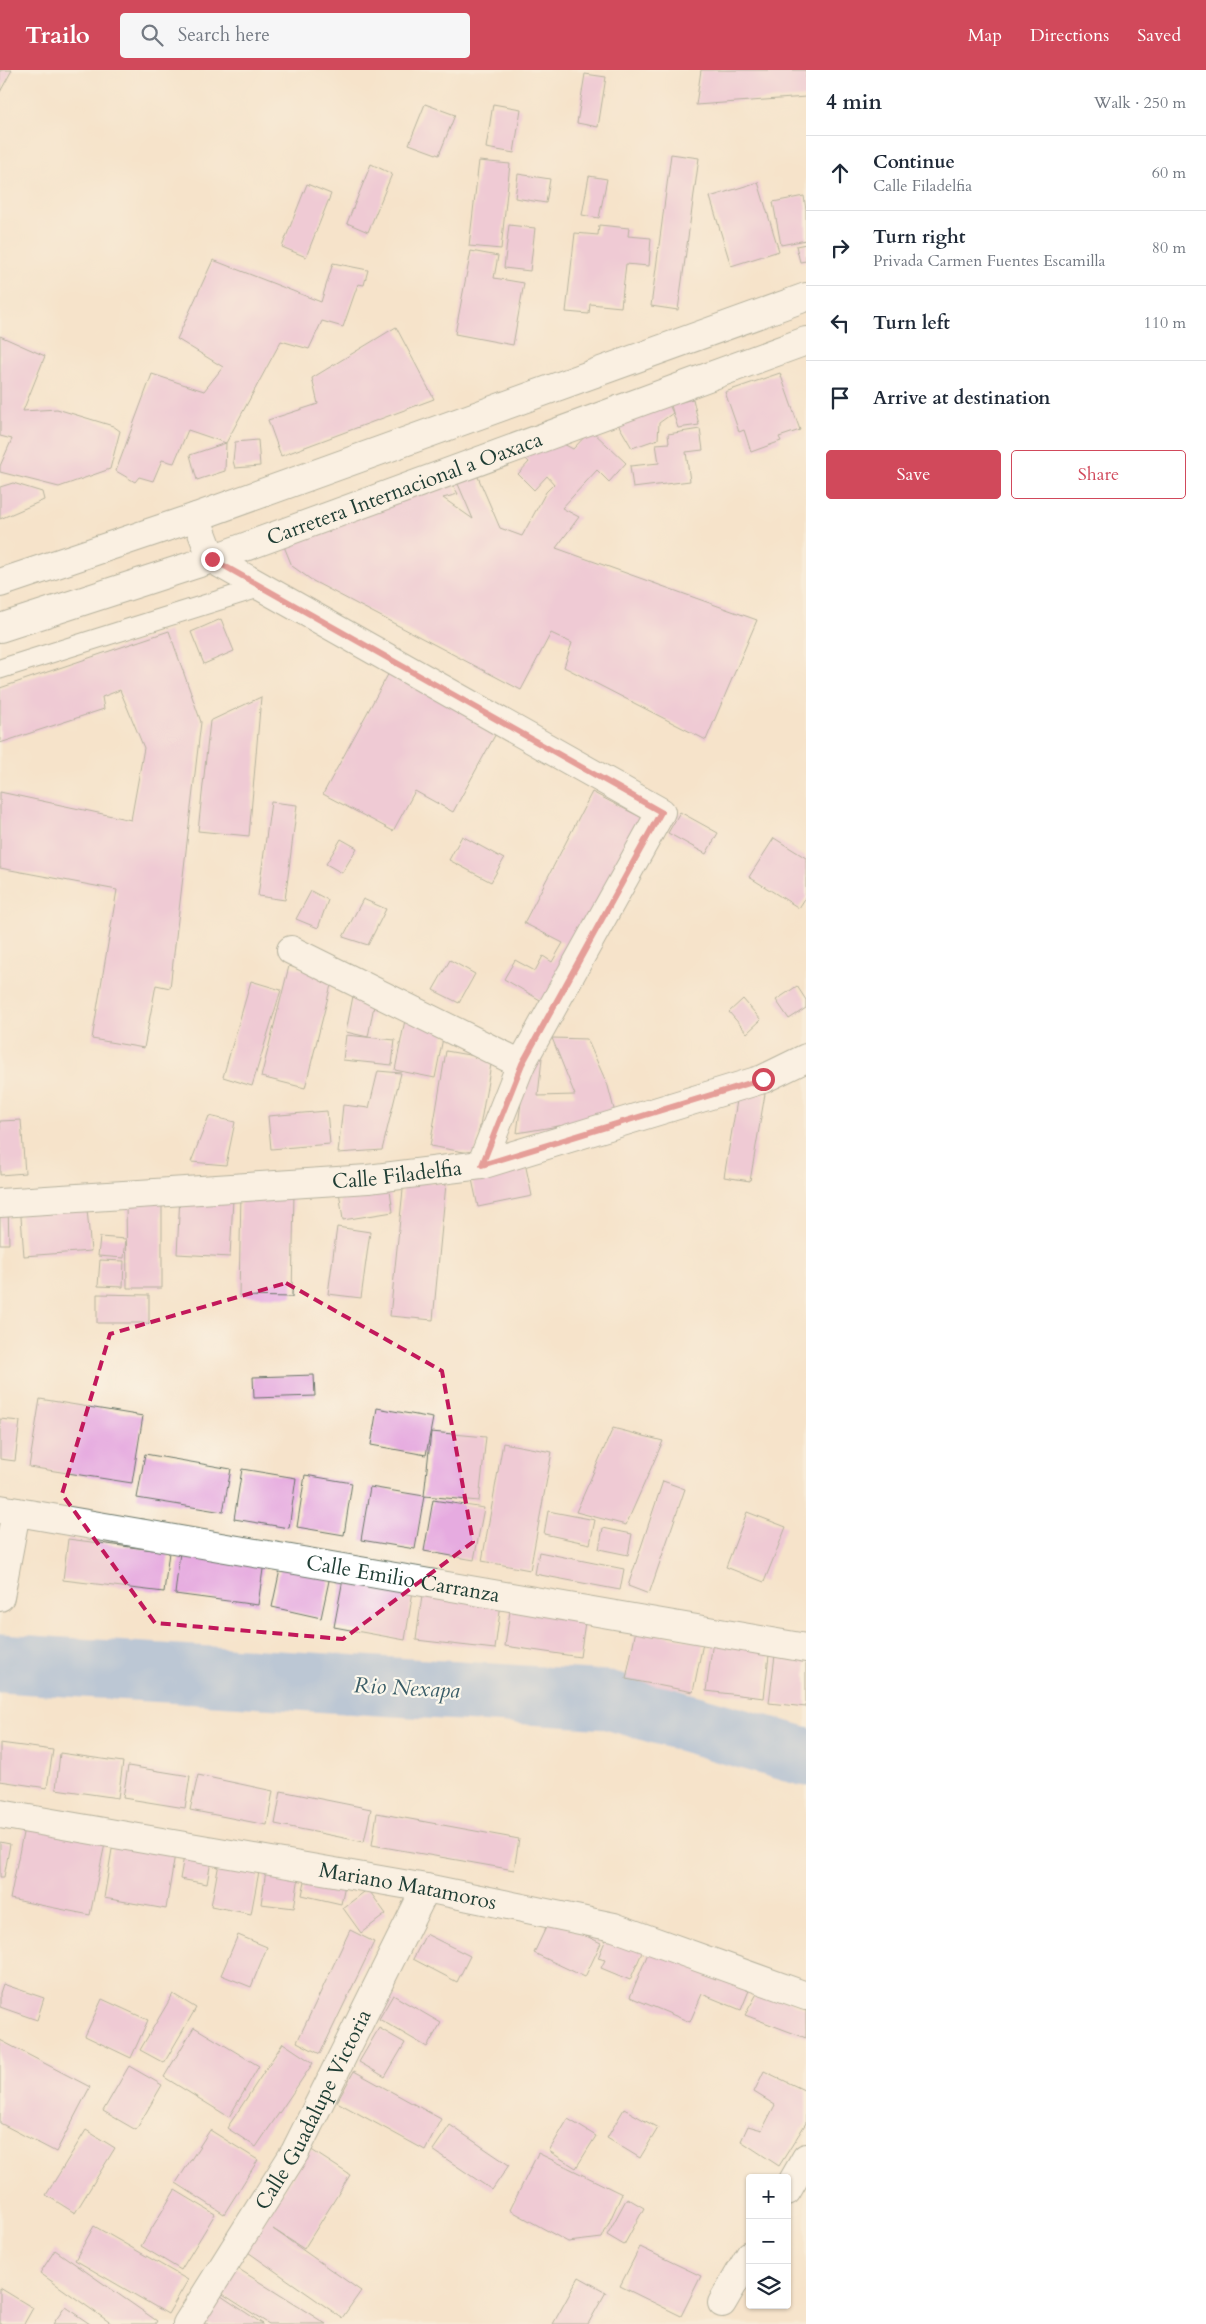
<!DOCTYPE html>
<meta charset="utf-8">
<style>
body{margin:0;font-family:Cardo,serif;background:#f6f6f7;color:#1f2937}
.controls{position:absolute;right:15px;bottom:15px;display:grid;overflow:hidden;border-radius:5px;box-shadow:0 1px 4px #0004}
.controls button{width:45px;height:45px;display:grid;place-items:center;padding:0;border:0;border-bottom:1px solid #e0e1e3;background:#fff;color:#1f2937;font:25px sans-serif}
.stop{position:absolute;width:15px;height:15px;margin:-11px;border:4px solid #d1495b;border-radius:50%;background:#fff}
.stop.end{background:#d1495b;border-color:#fff;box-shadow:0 1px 5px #0008}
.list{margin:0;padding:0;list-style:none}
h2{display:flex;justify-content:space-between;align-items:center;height:65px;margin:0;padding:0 20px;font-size:21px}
h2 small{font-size:16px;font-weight:400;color:#747a83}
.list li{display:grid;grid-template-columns:32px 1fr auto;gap:15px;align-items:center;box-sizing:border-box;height:75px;padding:0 20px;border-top:1px solid #e0e1e3}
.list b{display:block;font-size:19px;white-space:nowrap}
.list p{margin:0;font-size:16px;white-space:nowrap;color:#747a83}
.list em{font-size:16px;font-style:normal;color:#747a83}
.actions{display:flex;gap:10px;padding:15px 20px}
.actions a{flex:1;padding:11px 0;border:1px solid #d1495b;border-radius:5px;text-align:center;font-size:18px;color:#d1495b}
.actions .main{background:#d1495b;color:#fff}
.icon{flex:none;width:28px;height:28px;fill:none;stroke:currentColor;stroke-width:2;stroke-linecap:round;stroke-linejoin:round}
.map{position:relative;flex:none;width:806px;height:2254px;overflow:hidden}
header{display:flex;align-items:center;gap:30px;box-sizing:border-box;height:70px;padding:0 25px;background:#d1495b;color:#fff}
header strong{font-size:24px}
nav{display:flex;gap:28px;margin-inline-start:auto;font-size:18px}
.search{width:350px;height:45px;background:#f6f6f7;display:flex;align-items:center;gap:12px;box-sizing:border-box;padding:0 18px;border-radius:5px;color:#747a83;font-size:19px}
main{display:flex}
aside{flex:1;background:#fff}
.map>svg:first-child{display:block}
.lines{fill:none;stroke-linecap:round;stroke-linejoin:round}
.river{stroke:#76a4df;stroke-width:59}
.building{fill:#e6abe0}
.lane-casing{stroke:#6a7769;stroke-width:21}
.street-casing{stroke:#6a7769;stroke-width:30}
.secondary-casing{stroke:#6a7769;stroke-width:30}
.lane{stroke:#fff;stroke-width:19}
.street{stroke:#fff;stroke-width:28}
.secondary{stroke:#fff;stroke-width:28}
.route{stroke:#d1495b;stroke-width:6}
.marked{fill:none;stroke:#c2185b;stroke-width:4;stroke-dasharray:10 6;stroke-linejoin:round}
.labels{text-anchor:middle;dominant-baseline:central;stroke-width:4.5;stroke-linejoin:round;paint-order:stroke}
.street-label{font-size:21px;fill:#1f3d34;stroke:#fbf7ec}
.water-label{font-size:22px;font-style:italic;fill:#395c67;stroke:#fbf7ec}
</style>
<header>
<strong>Trailo</strong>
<div class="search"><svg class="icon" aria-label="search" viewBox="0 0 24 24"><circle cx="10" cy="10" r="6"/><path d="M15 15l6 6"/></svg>Search here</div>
<nav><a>Map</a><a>Directions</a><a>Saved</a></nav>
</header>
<main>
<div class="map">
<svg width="806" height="2254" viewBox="0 0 806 2254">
<rect width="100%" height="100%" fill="#fbf7ec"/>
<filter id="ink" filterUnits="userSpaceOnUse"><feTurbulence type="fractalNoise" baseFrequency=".02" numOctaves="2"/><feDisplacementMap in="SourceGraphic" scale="10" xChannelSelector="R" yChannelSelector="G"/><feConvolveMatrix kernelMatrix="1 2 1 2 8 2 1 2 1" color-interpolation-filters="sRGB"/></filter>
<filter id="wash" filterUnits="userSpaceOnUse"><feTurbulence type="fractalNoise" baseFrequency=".0096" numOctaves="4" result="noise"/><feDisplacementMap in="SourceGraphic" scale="20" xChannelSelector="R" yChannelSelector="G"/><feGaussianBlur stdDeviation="1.12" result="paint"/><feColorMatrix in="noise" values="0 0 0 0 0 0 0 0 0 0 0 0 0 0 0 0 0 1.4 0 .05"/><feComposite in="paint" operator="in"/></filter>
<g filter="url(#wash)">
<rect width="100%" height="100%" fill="#f6e3cb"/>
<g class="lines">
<path class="river" d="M0,1593L608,1630L806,1687"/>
</g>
<g id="blocks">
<path class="building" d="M0,0H12L0,22Z
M701,0H806V27L696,35Z
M585,4L606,7L598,57L577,53Z
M425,34L455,45L439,85L409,74Z
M493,34L521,39L514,83L486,78Z
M671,84L699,88L678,240L651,236Z
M479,91L510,94L501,179L469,176Z
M371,94L392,104L368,162L347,153Z
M518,104L550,109L546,133L515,128Z
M589,106L607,109L599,148L582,145Z
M758,112L779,181L731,196L710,127Z
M307,114L331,124L306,187L282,177Z
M804,126L806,140V170L781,175L773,132Z
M509,155L535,158L530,201L504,198Z
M599,155L629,158L628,166L651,168L649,196L626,194L621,237L590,234L589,244L566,242L575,163L598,165Z
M806,174V191L800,192L796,176Z
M471,181L498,186L494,208L524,213L513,275L455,264Z
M213,190L321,232L333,193L368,200L364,215L358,214L343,257L322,251L309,279L281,271L226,373L188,360L174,393L162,390L153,411L139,407L135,412L116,401L152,304L204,321L223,297L177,269Z
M396,257L434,329L281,386L268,350L318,334L312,308Z
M0,266L45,286L23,341L57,339L113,356L120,361L110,399L59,417L0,402V396L12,369L0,366Z
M780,303L800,360L779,367L781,371L751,382L744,360L739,362L725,322Z
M693,329L699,355L678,358L673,343L659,353L658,369L632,378L618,354L667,331L673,343L671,335Z
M700,359L703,380L686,382L690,411L633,418L630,396L659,393L656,374L669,373L668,364Z
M591,360L626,393L609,412L597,400L562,438L579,447L556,478L757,550L706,670L564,597L572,573L551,563L521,620L313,511L292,496L281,469L448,406L458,424L443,428L473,449L455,407L475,400L500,458L522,466L546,422L554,414L547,406L534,420L518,404L529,392L524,387L552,368L573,379Z
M258,370L260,396L235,398L233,391L235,372Z
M226,373L225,401L197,410L190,385Z
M13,413L42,422L44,430L0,449V417Z
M221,549L234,581L204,594L191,562Z
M169,561L201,652L170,918L156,915L144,978L92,969L117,820L0,798V722L131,750L144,678L120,620L102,627L104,639L0,673V618Z
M391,599L499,658L453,742L415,721L393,761L323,724Z
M261,627L249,766L198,761L210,651Z
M592,722L644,749L547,934L504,909L515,890L535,901L543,886L552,892L563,873L524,853Z
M271,732L297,735L285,830L258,826Z
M680,742L718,763L706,784L668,763Z
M462,766L504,789L491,812L449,790Z
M774,768L806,788V827L799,838L749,807Z
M341,769L357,778L342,803L326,794Z
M311,821L328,830L318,858L296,849Z
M363,829L386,839L368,875L343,867Z
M450,890L475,904L459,933L433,920Z
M289,896L333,907L305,1018L261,1007Z
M251,911L281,920L252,1016L223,1007Z
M797,916L806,930V938L789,949L776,930Z
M354,921L376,925L368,967L346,962Z
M743,929L761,950L747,963L729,942Z
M405,950L445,958L435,1008L395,1000Z
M346,965L395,970L392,995L343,990Z
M552,968L587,969L608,1016L615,1043L582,1052L517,1063L527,986L542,988L538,1026L575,1025Z
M446,981L492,989L475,1084L430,1076Z
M378,1001L401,1003L382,1080L338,1083L343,1035L369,1038Z
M739,1019L765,1024L750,1111L724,1107Z
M327,1041L330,1074L271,1079L268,1046Z
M209,1046L235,1052L226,1095L191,1092Z
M21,1050L25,1103L0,1105V1051Z
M524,1088L532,1126L478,1137L470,1100Z
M404,1110L446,1114L433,1250L390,1246Z
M389,1113L393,1142L343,1150L339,1121Z
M241,1122L294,1123L292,1227L239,1226Z
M180,1126L233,1129L230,1187L177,1184Z
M162,1128V1218H127L126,1129Z
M86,1129L91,1181L24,1186L20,1134Z
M0,1135H8L9,1174H0Z
M337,1157L370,1162L361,1228L328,1224Z
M100,1167L126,1169L124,1188L98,1186Z
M100,1190L124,1191L123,1217L98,1216Z
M97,1224L149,1225V1253H97Z
M314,1305L315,1326L254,1328L253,1307Z
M40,1329L143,1346L132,1413L29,1397Z
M377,1338L433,1348L426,1385L371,1375Z
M0,1349L20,1351L15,1391L0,1389Z
M613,1358L663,1371L626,1455L576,1442Z
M431,1362L486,1367L479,1431L424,1426Z
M503,1373L552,1382L530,1500L482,1491Z
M145,1384L231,1399L223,1442L137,1428Z
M242,1399L296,1408L289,1458L234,1449Z
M305,1405L352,1413L344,1465L297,1457Z
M663,1411L685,1419L649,1524L628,1516Z
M370,1417L424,1426L415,1479L361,1470Z
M433,1430L484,1438L474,1490L424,1481Z
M548,1441L595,1450L590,1474L544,1464Z
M747,1442L786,1457L764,1512L726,1497Z
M603,1458L632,1464L628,1485L599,1479Z
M68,1469L169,1482L164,1522L63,1510Z
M180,1482L264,1492L258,1535L175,1524Z
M539,1482L624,1499L620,1520L535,1504Z
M281,1495L330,1506L321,1548L272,1537Z
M343,1509L413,1521L405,1570L334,1557Z
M422,1525L501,1534L495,1579L416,1570Z
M511,1534L586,1545L580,1587L505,1576Z
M636,1560L703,1573L693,1622L626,1609Z
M713,1571L770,1577L764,1628L706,1621Z
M775,1585L806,1589V1637L769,1633Z
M0,1673L53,1680L47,1718L0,1711Z
M60,1683L123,1692L118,1728L56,1719Z
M128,1696L190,1706L185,1738L123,1728Z
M198,1705L273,1721L267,1755L190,1740Z
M281,1721L371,1739L364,1772L275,1754Z
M377,1743L519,1769L514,1800L372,1775Z
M25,1753L106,1769L90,1845L10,1829Z
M114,1767L176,1778L166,1839L104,1828Z
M0,1772L10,1774L4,1807H0Z
M185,1780L212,1785L207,1814L180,1809Z
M221,1783L261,1791L251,1844L211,1836Z
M267,1794L300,1800L294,1838L261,1834Z
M307,1802L346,1810L341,1834L302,1825Z
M368,1819L386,1844L361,1863L343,1838Z
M550,1849L601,1873L585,1907L534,1883Z
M350,1860L374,1872L320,1984L297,1972Z
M609,1862L644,1878L630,1910L601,1898L605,1890L598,1888Z
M426,1864L470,1886L457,1912L413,1889Z
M238,1865L267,1877L251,1917L221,1905Z
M651,1876L750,1918L741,1940L702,1924L690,1952L630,1927Z
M3,1914L44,1928L37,1950L0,1937V1923Z
M759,1920L806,1939V1968L745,1945Z
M173,1924L196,1938L164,1993L140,1980Z
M393,1925L441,1953L427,1977L379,1949Z
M102,1929L148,1950L131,1988L85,1966Z
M194,1957L259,1996L229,2047L164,2007Z
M379,1958L405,1973L385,2007L359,1992Z
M0,1970L90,2017L56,2082L0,2053Z
M283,1973L313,1993L256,2077L227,2058Z
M129,1996L162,2015L136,2060L103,2041Z
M354,2001L441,2049L425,2080L337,2032Z
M764,2001L806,2021V2053L779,2096L741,2071L748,2056L762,2060L775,2035L754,2022Z
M624,2039L658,2058L640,2088L607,2068Z
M568,2049L596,2066L576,2098L549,2081Z
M450,2055L509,2095L492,2120L433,2080Z
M86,2060L115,2078L75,2143L46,2125Z
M210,2060L258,2090L224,2144L176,2113Z
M310,2079L350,2105L304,2179L273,2159L361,2221L342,2248L245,2180Z
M538,2083L622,2124L602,2168L568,2172L510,2140Z
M175,2120L215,2144L181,2200L141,2176Z
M627,2128L644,2138L624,2175L607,2165Z
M94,2156L188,2210L168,2244L75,2190Z
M640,2177L701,2206L681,2246L620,2216Z
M55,2180L157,2251L155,2254H112L40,2203Z
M234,2196L326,2254H269L218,2221Z
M579,2207L606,2222L588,2254H553Z
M0,2218L33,2238L24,2254H0Z
M218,2224L263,2254H199Z
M65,2237L90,2254H53Z"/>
</g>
</g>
<g filter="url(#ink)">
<use href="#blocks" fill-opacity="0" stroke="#6a7769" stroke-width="1"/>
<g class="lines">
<defs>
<path id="lane" d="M0,599L261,517"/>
<g id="street">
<path d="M196,447L212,489L661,742L521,994L481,1095"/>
<path d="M291,880L521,994"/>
<path id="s1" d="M0,1133L368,1109L481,1095L763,1009L806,988"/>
<path id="s2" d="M0,1439L806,1578"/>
<path d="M0,1527L16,1442"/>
<path id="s3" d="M0,1744L426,1818L614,1857L806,1926"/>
<path d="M787,2121L806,2088"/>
<path d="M722,2233L750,2185"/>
<path id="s4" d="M187,2254L295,2082L426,1818"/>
</g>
<g id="secondary">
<path d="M0,513L196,447L806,227"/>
<path id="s5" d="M0,558L212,489L806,271"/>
</g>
</defs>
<use href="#lane" class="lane-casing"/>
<use href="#street" class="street-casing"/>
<use href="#secondary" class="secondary-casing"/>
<use href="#lane" class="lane"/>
<use href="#street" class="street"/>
<use href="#secondary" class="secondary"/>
</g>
</g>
<g class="lines" filter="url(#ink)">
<path class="route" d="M212,489L661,742L522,994L482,1095L763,1009"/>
</g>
<path d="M0 0H806V2254H0ZM286,1213L442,1301L473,1472L343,1569L155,1553L62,1424L110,1264Z" fill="#f6e3cb" fill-opacity=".55" fill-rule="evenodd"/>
<path class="marked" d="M286,1213L442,1301L473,1472L343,1569L155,1553L62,1424L110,1264Z"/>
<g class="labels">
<g class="street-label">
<text stroke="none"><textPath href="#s5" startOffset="428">Carretera Internacional a Oaxaca</textPath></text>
<text stroke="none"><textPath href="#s1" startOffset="398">Calle Filadelfia</textPath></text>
<text stroke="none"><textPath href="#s2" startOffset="409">Calle Emilio Carranza</textPath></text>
<text stroke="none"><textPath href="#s3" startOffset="414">Mariano Matamoros</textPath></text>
<text stroke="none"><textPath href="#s4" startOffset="249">Calle Guadalupe Victoria</textPath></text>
</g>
<g class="water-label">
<text transform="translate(407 1618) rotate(3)">Rio Nexapa</text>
</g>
</g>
</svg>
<div class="controls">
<button>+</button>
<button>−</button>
<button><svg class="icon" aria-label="layers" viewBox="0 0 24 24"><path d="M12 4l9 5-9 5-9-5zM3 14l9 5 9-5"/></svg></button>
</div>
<div class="stop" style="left:763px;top:1009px"></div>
<div class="stop end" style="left:212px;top:489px"></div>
</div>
<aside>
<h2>4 min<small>Walk · 250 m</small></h2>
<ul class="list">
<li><svg class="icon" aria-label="ahead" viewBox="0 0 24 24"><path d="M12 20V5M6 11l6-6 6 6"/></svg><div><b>Continue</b><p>Calle Filadelfia</p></div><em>60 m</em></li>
<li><svg class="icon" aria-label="right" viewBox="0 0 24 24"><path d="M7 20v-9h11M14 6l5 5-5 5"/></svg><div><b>Turn right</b><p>Privada Carmen Fuentes Escamilla</p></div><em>80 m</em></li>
<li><svg class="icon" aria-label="left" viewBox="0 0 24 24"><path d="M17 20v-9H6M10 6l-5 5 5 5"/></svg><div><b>Turn left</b></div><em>110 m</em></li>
<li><svg class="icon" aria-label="arrive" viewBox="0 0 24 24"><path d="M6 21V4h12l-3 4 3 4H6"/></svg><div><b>Arrive at destination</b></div></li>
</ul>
<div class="actions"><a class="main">Save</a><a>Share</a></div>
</aside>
</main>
